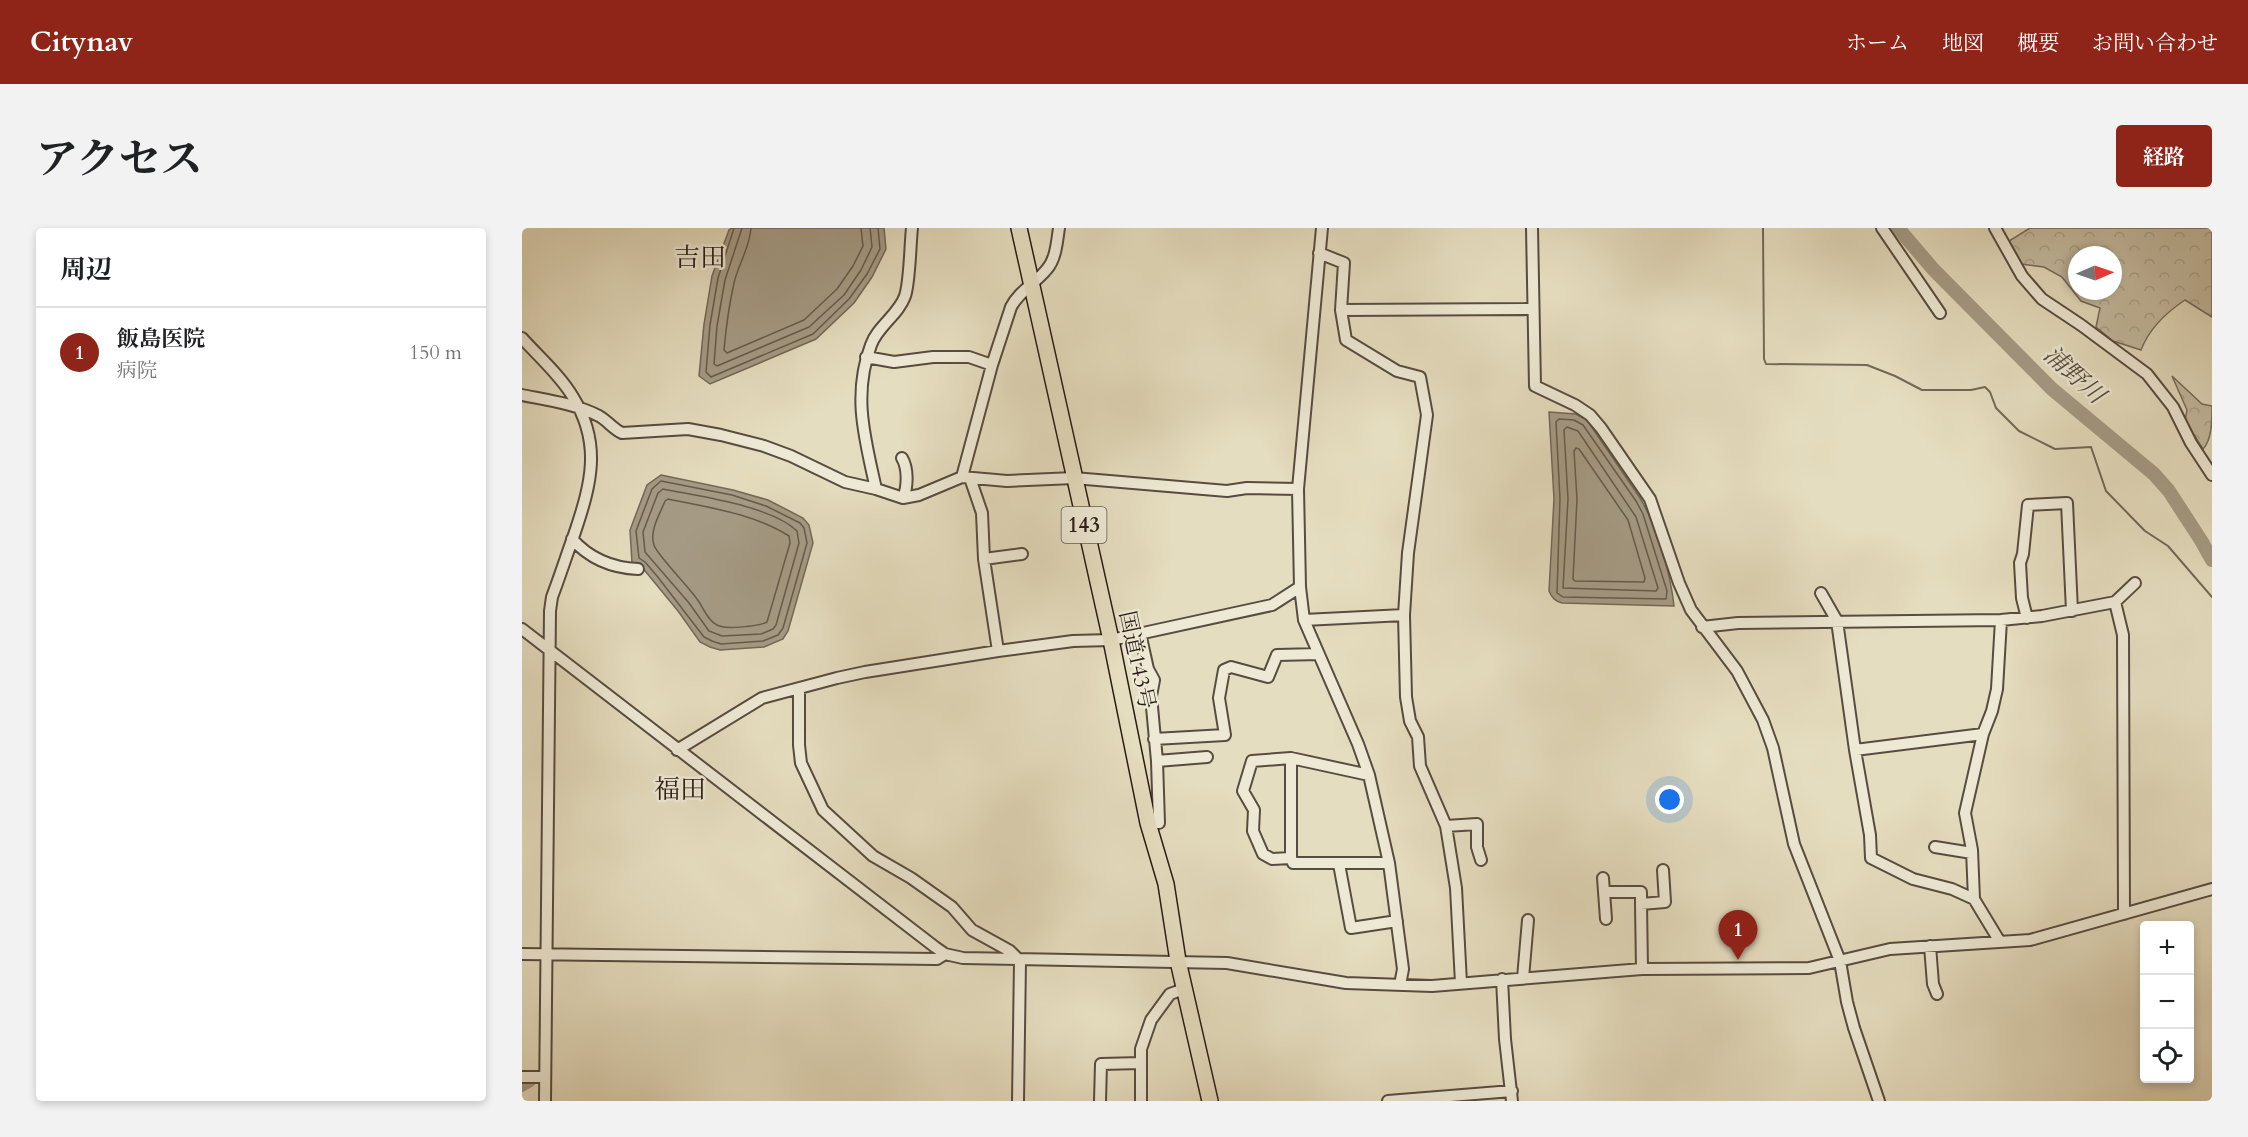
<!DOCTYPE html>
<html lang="ja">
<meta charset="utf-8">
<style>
body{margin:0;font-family:Cardo,"Noto Serif JP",serif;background:#f2f2f2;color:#202124}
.controls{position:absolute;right:18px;bottom:18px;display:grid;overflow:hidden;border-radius:6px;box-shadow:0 3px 9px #0003}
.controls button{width:54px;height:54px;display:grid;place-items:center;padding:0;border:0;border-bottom:2px solid #e0e0e0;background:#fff;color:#202124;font:30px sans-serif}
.compass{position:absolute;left:1546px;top:18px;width:54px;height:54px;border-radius:50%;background:#fff;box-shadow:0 3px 9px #0003;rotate:88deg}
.you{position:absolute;left:1148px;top:572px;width:21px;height:21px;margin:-15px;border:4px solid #fff;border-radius:50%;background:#1a73e8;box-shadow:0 0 0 9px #1a73e833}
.badge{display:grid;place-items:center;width:39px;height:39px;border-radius:50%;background:#8f2418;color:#fff;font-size:20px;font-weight:700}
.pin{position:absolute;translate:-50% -50px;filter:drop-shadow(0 2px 3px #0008)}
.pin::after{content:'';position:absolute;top:32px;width:21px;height:18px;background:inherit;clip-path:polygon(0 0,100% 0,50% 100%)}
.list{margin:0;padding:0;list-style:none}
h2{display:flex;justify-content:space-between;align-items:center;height:78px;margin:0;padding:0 24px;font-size:26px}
h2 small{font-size:20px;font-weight:400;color:#757577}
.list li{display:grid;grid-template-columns:39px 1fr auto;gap:18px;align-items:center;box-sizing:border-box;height:90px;padding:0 24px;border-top:2px solid #e0e0e0}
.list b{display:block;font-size:22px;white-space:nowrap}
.list p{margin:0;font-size:20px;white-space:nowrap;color:#757577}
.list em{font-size:20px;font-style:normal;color:#757577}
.icon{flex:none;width:33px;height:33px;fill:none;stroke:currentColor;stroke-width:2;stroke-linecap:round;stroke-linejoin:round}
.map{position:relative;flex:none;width:1690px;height:873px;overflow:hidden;border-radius:6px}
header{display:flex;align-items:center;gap:36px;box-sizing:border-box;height:84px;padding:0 30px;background:#8f2418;color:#fff}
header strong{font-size:28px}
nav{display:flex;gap:33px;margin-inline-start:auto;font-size:21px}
.intro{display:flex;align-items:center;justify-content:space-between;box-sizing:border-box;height:144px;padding:0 36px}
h1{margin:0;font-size:42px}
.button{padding:15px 27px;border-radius:6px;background:#8f2418;color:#fff;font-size:21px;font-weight:700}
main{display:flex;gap:36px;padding:0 36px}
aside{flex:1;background:#fff;border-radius:6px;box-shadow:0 3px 9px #0003}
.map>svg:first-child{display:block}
.forest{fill:url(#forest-crowns);stroke:#766c5c;stroke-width:1.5;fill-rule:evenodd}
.water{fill:#a59b85;stroke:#736858;stroke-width:1.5}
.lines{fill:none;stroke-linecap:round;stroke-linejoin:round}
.shore{stroke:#665b4d;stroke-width:1.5}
.stream{stroke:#736858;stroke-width:2}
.canal{stroke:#a59b85;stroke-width:8}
.river{stroke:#a59b85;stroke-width:14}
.minor-casing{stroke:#574c40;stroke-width:14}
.highway-casing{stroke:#281b15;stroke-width:18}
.minor{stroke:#eee9d5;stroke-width:10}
.highway{stroke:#e5ddbf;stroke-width:15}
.labels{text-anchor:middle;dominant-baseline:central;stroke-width:5;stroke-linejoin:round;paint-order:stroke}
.shield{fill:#eee9d5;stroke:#63594f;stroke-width:1.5}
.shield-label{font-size:21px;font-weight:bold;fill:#281b15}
.street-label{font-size:22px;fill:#281b15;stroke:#eee9d5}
.water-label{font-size:24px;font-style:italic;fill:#5a4e42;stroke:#eee9d5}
.quarter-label{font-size:26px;fill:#281b15;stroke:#eee9d5}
</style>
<header>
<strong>Citynav</strong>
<nav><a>ホーム</a><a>地図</a><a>概要</a><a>お問い合わせ</a></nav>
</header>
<div class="intro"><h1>アクセス</h1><a class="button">経路</a></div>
<main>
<aside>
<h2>周辺<small></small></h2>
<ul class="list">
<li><span class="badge">1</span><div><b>飯島医院</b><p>病院</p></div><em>150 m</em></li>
</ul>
</aside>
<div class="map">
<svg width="1690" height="873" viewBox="0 0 1690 873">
<defs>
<pattern id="forest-crowns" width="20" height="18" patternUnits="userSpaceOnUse" patternTransform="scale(1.5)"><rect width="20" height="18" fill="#c5bca2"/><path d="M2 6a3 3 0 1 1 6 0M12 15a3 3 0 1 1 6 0" fill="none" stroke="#a9a18b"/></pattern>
</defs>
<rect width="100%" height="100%" fill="#e5ddbf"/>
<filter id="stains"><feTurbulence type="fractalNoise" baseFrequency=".00333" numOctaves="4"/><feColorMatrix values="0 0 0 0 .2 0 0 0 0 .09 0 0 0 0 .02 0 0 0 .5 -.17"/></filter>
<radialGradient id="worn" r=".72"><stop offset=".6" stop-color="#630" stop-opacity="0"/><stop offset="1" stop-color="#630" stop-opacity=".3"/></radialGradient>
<path class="forest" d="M1508,0H1690V89L1663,72C1645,84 1627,101 1619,122L1591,113L1574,99L1578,80L1559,73L1540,49L1522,39L1499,36L1487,13ZM1555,27H1591V63H1555Z
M1650,148L1680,176L1690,178C1690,192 1690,212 1681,221L1663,193L1665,182Z"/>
<path class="water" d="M210,0H362L364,21L350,49L332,75L294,111L188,156L177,148L182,96L190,48L207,2Z
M1027,184L1054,186L1065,192L1118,270C1134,296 1149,347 1152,378L1040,375C1033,373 1030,370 1027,363L1032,271Z
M139,247L211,262L246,272L281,290L287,297L291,315L266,403L261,411L242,419L198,422L188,419L178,414L156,383L119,338L110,335L108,302L125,257Z"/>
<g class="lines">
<path class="shore" d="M212,0L196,50L188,97L184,144L189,149L291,106L327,71L345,46L358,21L356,0
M220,0L203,52L195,98L192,136L195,138L287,99L322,67L339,42L350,19L348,0
M229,0C228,19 216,37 212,55C207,77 204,100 202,122L205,125L282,92L315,61L331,38L341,18L339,0
M1037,191L1052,192L1061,197L1114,273L1121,286L1145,363L1144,371L1041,369L1035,365L1038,271L1034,194Z
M1045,199L1056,203L1114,289L1136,360L1134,363L1041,360L1046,271L1042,202Z
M1054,220L1057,221L1106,292L1123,350L1122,354L1053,353L1051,351L1055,271L1052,223Z
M139,253L210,267L244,278L278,295L282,300L285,315L261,400L256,407L241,413L199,416L190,413L182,409L135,348L123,334L117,330L114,303L130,261Z
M141,261C175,268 250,278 275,303L277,315L254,397L251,401L239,406L200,408L187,403L167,375L123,324L121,304L136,265Z
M146,271C187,280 231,285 267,308L268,315L245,394C237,398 203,402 195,397C186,393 181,379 175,371C168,360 134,326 132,317C127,303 138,286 143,273Z"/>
<path class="stream" d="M1241,0L1242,131L1244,136L1345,137L1373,148L1400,162H1449L1463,159L1468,164L1474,180L1497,203L1533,221L1569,219L1584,263L1623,303L1646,318L1690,369"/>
<path class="canal" d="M0,860L9,855"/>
<path class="river" d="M1376,0L1411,41L1530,161L1632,246L1647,263L1680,314L1690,332"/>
<defs>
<path id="minor" d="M800,0L776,261L778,359L782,392L836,516L847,547L867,635L881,741L878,757
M1010,0L1013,158L1053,177L1068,187L1079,200L1128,271L1157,355L1169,382L1215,443L1241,492L1251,520L1272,616L1318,733L1325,774L1332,800L1357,873
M1360,0L1418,85
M1473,0L1500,48L1520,71L1559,97L1625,146L1651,179L1669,215L1690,247
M797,25L822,35L819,82L824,112L875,143L898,149L905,187L886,325L882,387L884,469L888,493L896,509L898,538L924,598L934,660L939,755
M819,82L1011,81
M0,110C17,129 38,147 51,169C80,216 69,256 53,304C45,326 38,348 30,369L28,383L23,873
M344,129L372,134L411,129H447L470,137
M0,167C25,172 54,176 77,188C86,193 91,201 100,205L166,201L199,207L242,218L269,228L323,254L354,261L381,270L397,267L440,249L485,253L552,250L705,263L725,260L776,261
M380,230C386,240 386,258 381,270
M440,249L470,137L489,79C497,63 514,55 525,41C534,31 535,13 537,0
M448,250L460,285L462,331L476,423
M354,261C343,211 330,167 349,117C355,99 377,86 383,68C388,53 388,18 390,0
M50,311C68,331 90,340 116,341
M462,331L500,326
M1299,365L1315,393L1333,522L1348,607L1349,630L1391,651L1430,661L1452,671
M1593,374L1601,407L1602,686
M1505,390L1500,370L1498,335L1501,326L1506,277L1545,275L1550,383
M782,392L882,387
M1180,399L1216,395L1479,392L1520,388L1593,374L1613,355
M0,401L413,719L423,726L441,730L705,735L824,755L910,758L1120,741L1287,740L1368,721L1508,712L1690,661
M618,405L626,441L632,452L629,468L635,533L637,595H626
M277,462V517L279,535L301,582L351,628L389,650L430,679L450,702L488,723L498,733L496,873
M632,511L703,507L697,470L702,442L709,439L746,449L755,427L797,426
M155,522L240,470L315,450L343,444L476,423L551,413L589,412L750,377L778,359
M1333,522L1461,506
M769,530V630L771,635H867
M635,533L685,529
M924,598L955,596V619L959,632
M1413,619L1450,625
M769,630L750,631L741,626L731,603L732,582L721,563L730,533L769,530L847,547
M817,636L829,700L875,693
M1081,650L1084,691
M1082,664H1119V676
M1478,714L1452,671L1450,622L1443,585L1461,506L1470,483L1475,461L1479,392
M1408,718L1411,756L1415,766
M0,726L415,731L423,726
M1120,741L1119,676L1143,674L1141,642
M1001,750L1006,692
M980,751L983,811L990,873
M0,849H22
M578,873L579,836L619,835
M619,873V821L629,792L648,766L662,761
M866,873L990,863"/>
<path id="highway" d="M497,0L589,412L626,595L644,656L656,733L688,873"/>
</defs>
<use href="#minor" class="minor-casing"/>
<use href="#highway" class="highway-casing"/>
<use href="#minor" class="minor"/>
<use href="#highway" class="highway"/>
</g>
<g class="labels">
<rect class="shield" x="539.5" y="279" width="45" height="36" rx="4.5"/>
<g class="shield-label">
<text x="562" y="297">143</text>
</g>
<g class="street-label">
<text transform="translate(615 432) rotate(78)">国道143号</text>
</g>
<g class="water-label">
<text transform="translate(1552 147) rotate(42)">浦野川</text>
</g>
<g class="quarter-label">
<text x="178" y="29">吉田</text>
<text x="158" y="561">福田</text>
</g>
</g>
<rect width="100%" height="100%" filter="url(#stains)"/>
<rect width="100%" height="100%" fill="url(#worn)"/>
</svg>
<div class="controls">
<button>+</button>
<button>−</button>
<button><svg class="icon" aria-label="locate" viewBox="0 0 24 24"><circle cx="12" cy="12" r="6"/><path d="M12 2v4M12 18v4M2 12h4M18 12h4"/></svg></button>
</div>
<svg class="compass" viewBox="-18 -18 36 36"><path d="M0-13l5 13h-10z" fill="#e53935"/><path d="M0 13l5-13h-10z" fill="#757577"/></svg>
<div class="you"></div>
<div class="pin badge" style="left:1216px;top:732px">1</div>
</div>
</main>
